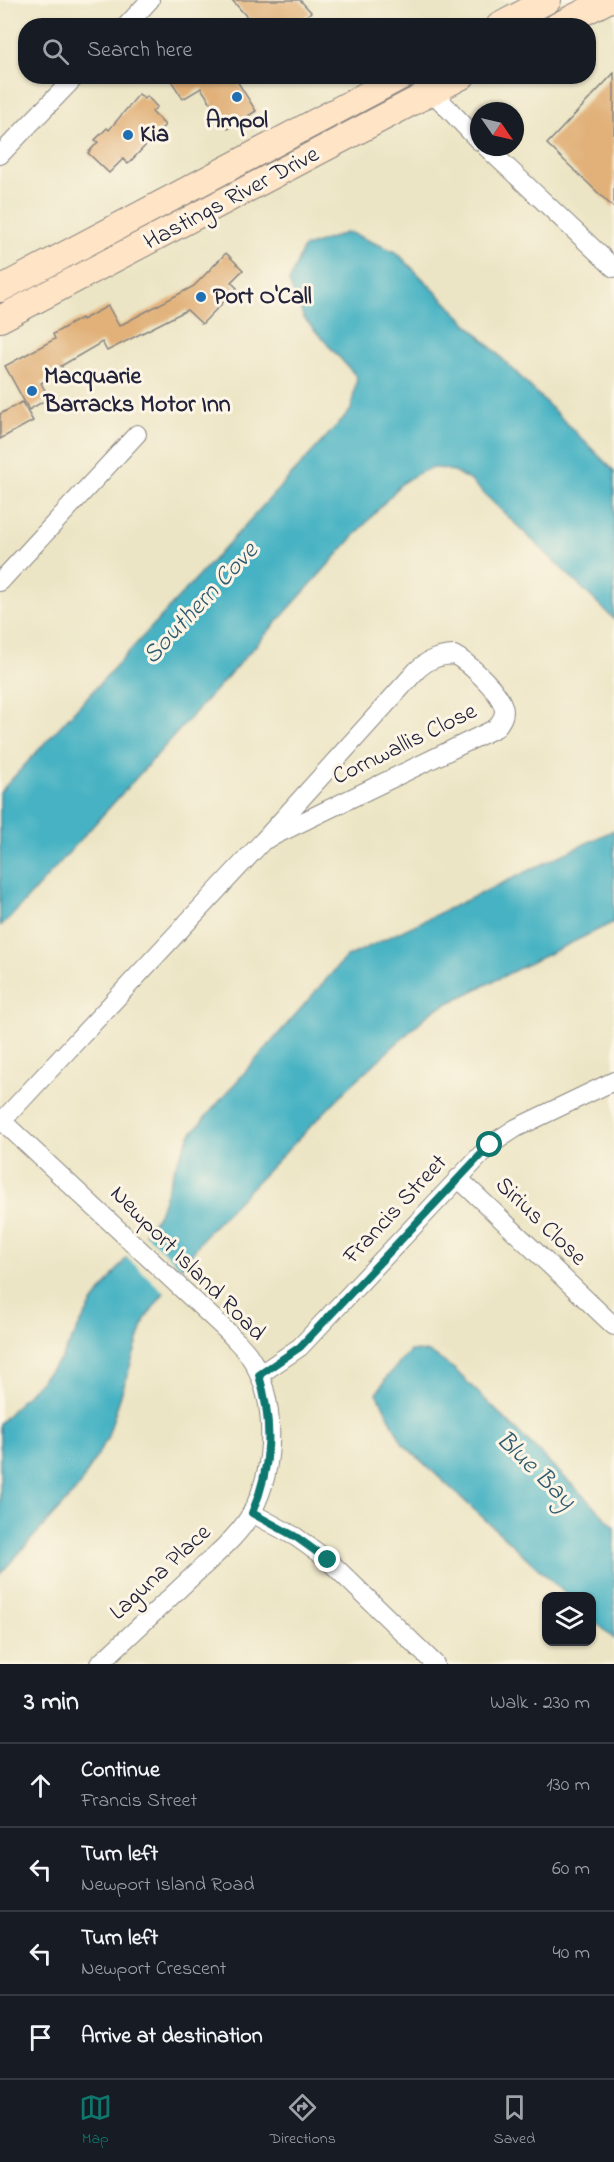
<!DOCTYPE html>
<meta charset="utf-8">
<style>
body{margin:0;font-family:"Indie Flower",sans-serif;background:#20242c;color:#f1f3f6}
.controls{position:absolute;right:18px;bottom:18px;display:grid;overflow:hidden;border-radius:12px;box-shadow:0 2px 4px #0004}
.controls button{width:54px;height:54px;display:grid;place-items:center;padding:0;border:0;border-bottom:2px solid #363941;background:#171b24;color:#f1f3f6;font:30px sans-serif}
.compass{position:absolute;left:470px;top:102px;width:54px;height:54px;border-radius:50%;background:#171b24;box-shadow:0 2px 4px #0004;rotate:124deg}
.stop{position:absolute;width:18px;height:18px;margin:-14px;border:4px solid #0f766e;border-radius:50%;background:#fff}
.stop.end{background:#0f766e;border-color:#fff;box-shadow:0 2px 6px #0008}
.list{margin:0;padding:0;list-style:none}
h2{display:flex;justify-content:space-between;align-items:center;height:78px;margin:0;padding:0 24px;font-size:26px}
h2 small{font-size:20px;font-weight:400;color:#9ea1a6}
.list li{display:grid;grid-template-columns:39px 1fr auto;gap:18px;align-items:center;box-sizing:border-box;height:84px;padding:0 24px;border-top:2px solid #363941}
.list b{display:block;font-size:22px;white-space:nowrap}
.list p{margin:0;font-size:20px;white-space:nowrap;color:#9ea1a6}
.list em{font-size:20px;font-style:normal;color:#9ea1a6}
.icon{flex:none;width:33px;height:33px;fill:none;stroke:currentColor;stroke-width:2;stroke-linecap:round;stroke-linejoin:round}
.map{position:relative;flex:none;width:614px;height:1664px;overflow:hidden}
.search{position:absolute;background:#171b24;box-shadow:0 2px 4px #0004;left:18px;right:18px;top:18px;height:66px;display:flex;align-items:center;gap:15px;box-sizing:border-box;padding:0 21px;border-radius:24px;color:#9ea1a6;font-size:22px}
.sheet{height:414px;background:#171b24}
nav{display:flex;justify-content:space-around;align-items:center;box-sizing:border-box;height:84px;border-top:2px solid #363941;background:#171b24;font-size:16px;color:#9ea1a6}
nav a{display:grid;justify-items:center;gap:3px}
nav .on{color:#0f766e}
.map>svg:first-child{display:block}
.water{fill:#46b2c3;stroke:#346a7f;stroke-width:1.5}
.pier{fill:#ece5c5}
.building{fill:#e1b179}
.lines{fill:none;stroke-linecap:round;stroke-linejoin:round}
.minor-casing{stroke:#878480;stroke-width:20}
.secondary-casing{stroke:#878480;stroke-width:28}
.minor{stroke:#fff;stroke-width:18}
.secondary{stroke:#ffe4c6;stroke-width:26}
.route{stroke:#0f766e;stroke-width:8}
.poi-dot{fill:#1f6fb2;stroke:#fcf5e5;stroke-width:2}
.labels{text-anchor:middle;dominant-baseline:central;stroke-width:6;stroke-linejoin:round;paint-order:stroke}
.poi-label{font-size:24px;font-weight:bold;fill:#22223b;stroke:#fcf5e5;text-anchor:start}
.street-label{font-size:24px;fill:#22223b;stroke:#fcf5e5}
.water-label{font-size:26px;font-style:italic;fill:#305c71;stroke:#fcf5e5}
</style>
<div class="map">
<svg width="614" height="1664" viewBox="0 0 614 1664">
<rect width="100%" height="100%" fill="#fcf5e5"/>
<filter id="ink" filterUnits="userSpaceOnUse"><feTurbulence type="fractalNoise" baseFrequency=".0167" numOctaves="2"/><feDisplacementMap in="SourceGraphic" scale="12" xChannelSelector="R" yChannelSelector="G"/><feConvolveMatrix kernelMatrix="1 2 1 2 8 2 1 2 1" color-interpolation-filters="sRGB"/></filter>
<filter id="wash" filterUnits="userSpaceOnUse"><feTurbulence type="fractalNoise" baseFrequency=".008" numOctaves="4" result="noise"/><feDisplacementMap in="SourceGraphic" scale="24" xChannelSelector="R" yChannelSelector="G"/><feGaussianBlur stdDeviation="1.35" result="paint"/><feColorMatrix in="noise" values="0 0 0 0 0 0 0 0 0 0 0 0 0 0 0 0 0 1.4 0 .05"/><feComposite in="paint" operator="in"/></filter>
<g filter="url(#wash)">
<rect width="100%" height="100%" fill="#ece5c5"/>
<path class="water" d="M348,232L396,252L614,471V619L471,481C440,463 432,464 402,483L9,919L0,926V792L351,410L357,377L304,318L289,282L303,248Z
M614,830V922L432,1011L348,1088L206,1234L145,1319L107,1439L78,1488L0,1574V1423L61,1359L91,1305L159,1214L175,1167L190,1135L345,958Z
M410,1351L429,1352L454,1369L614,1526V1639L592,1618V1596H568L403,1444L377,1393L387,1377Z"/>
<path class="pier" d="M142,1231L184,1270L166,1294L124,1255Z"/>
<g id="blocks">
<path class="building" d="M232,0H300L311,12L295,26H255Z
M614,73V208L547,144Z
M168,76H234L256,111L228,129L201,88L183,99Z
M139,94L144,99L147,96L157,107L152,112L165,125L128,164L123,159L109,173L88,153L98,142L95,140L107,128L109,130Z
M226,253L243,270L231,282L237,288L202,324L187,310L107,351L102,342L61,366L64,370L41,383L49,398L29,410L5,366L55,339L53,334L81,318L82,320L108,306L119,326L194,286Z
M22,402L33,421L0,439V414Z"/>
</g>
</g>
<g filter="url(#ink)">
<use href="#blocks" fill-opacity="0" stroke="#878480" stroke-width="1.5"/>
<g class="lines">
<defs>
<path id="minor" d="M126,26L150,0
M417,76L479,141
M486,147L614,268
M0,155L76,76
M0,582L137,434
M454,655C468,662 498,690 503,706C506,715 501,721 496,728L263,841L417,670C429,659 438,656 454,655Z
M0,1119L229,1333C235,1340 242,1346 248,1354C278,1397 276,1467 252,1512C239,1536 216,1554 196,1573C164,1603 132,1634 99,1664
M2,1121L263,841
M458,1178L614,1326
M259,1375L300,1347L490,1145L516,1128L614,1081
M252,1513L296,1537L328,1560L435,1664"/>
<path id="secondary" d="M499,26L548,0
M557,26L608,0
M0,289L402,76
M0,319L462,76"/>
</defs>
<use href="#minor" class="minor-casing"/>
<use href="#secondary" class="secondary-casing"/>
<use href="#minor" class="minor"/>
<use href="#secondary" class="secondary"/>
</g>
</g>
<g class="lines" filter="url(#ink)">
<path class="route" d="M328,1560L296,1537L252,1513C272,1466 273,1423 259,1375L300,1347L490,1145"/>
</g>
<g class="poi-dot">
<circle cx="237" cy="97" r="6"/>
<circle cx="128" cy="135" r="6"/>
<circle cx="201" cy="297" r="6"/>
<circle cx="32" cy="391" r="6"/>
</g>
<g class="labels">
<g class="poi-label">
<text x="237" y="121" text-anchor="middle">Ampol</text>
<text x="140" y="135">Kia</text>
<text x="213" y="297">Port O'Call</text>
<text x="44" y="377">Macquarie<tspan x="44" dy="28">Barracks Motor Inn</tspan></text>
</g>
<g class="street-label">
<text transform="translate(232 199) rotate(-28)">Hastings River Drive</text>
<text transform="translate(405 745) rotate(-26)">Cornwallis Close</text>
<text transform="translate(396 1210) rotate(-47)">Francis Street</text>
<text transform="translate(540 1222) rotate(44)">Sirius Close</text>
<text transform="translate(187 1264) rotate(45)">Newport Island Road</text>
<text transform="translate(161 1573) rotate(-43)">Laguna Place</text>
</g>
<g class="water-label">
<text transform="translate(201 604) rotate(-47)">Southern Cove</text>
<text transform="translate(535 1471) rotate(44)">Blue Bay</text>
</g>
</g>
</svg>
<div class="controls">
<button><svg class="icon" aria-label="layers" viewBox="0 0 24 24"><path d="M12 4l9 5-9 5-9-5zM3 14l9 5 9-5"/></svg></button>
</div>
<svg class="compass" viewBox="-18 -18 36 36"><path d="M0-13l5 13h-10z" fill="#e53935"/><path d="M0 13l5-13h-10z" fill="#9ea1a6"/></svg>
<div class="stop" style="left:490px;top:1145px"></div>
<div class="stop end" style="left:328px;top:1560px"></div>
<div class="search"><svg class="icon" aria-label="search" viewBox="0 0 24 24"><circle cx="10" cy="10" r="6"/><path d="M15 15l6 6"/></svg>Search here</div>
</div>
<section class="sheet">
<h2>3 min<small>Walk · 230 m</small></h2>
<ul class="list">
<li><svg class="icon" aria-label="ahead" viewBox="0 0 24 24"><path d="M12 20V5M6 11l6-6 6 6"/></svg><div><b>Continue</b><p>Francis Street</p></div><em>130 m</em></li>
<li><svg class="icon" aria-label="left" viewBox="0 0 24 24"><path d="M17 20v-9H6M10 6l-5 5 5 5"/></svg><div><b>Turn left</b><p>Newport Island Road</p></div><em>60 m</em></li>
<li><svg class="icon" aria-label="left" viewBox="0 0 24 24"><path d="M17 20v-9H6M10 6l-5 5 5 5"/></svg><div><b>Turn left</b><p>Newport Crescent</p></div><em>40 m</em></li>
<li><svg class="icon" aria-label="arrive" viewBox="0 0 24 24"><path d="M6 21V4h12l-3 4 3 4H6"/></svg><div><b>Arrive at destination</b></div></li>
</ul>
</section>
<nav>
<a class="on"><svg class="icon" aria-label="map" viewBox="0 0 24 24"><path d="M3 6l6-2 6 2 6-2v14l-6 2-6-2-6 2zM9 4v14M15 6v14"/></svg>Map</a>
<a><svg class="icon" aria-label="directions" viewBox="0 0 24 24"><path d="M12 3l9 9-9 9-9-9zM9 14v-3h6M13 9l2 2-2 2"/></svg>Directions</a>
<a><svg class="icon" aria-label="saved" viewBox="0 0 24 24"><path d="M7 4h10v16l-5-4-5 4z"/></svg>Saved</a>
</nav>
